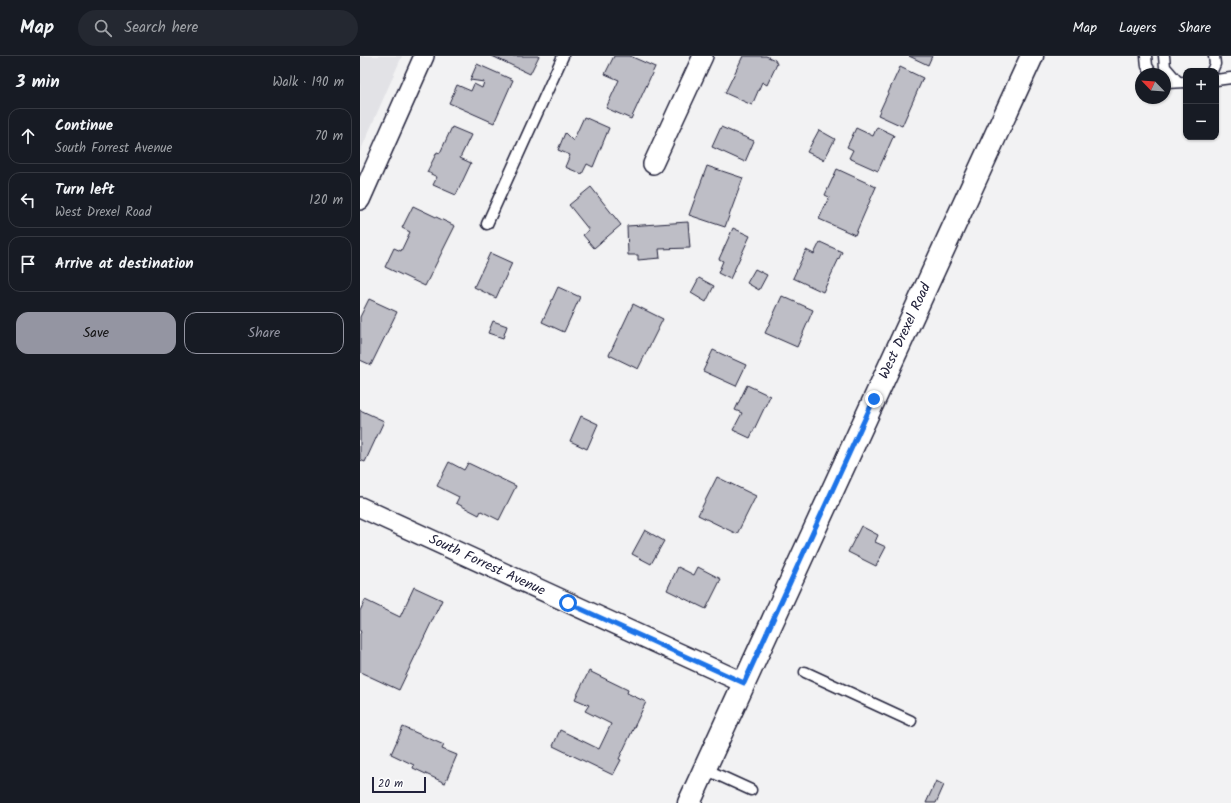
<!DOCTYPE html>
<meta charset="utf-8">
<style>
body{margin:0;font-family:Kalam,sans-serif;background:#242831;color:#f1f3f6}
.controls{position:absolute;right:12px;top:12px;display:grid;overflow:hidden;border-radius:8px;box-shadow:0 1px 3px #0004}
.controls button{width:36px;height:36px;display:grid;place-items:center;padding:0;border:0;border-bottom:1px solid #363941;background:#171b24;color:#f1f3f6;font:20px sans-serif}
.compass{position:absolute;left:775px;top:12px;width:36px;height:36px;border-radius:50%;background:#171b24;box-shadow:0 1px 3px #0004;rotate:295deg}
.scale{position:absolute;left:12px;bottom:10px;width:54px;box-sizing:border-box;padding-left:4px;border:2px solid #22223b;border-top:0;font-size:11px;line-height:14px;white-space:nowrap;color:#22223b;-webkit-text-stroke:3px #fff;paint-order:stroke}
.stop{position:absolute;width:12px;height:12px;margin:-9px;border:3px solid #1a73e8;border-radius:50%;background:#fff}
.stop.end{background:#1a73e8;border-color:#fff;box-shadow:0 1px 4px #0008}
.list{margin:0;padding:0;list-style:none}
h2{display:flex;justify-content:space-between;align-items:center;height:52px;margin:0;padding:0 16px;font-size:17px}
h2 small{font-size:13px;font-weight:400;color:#9ea1a6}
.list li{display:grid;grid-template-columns:26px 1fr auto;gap:12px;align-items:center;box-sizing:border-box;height:56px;margin:0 8px 8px;padding:0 8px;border:1px solid #363941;border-radius:12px}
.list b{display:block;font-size:15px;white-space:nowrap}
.list p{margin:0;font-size:13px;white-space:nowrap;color:#9ea1a6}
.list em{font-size:13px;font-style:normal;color:#9ea1a6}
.actions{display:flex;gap:8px;padding:12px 16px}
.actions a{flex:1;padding:9px 0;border:1px solid #9495a2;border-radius:12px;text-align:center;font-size:14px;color:#9495a2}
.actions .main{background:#9495a2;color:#111}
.icon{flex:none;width:22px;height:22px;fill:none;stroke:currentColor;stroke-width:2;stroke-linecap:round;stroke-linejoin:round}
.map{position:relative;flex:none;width:871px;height:747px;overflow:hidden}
header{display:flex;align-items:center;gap:24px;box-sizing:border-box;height:56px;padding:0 20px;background:#171b24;border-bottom:1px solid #363941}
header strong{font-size:19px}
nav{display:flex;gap:22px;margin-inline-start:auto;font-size:14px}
.search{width:280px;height:36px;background:#242831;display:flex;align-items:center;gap:10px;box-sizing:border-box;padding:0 14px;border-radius:22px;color:#9ea1a6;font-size:15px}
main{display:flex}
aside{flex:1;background:#171b24}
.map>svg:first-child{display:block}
.built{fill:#e2e2e6}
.building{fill:#bebec6;stroke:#22223b}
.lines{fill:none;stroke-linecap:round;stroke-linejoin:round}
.service-casing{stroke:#22223b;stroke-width:13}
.minor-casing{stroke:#22223b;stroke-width:22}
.tertiary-casing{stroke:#22223b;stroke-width:25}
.service{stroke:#fff;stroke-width:10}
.minor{stroke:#fff;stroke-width:19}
.tertiary{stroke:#fff;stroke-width:22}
.route{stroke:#1a73e8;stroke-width:5}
.labels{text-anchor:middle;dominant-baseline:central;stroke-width:3;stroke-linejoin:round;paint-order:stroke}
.street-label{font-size:14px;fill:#22223b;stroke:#fff}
</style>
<header>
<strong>Map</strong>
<div class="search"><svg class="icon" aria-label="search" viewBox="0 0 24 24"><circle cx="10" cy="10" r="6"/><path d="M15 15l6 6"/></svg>Search here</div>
<nav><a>Map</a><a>Layers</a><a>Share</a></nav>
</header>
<main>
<aside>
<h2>3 min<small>Walk · 190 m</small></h2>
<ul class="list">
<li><svg class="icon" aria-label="ahead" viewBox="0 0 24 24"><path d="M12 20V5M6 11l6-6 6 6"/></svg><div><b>Continue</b><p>South Forrest Avenue</p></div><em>70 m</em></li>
<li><svg class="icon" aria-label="left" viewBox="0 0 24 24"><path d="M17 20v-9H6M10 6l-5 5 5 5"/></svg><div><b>Turn left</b><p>West Drexel Road</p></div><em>120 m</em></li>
<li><svg class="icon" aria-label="arrive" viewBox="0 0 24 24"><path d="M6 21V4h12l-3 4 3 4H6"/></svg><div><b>Arrive at destination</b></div></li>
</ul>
<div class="actions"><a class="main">Save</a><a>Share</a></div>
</aside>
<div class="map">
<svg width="871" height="747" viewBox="0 0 871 747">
<rect width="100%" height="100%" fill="#f2f2f3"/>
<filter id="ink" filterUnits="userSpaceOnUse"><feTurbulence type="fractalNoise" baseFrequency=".025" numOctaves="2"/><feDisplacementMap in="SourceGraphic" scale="8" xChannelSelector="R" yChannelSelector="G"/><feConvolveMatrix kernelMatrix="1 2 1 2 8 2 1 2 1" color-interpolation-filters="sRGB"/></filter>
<g filter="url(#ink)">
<path class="built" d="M0,0H42L0,96Z"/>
<path class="building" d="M132,0H179L170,18Z
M254,0H270L295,11L271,63L246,52L259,24L245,18Z
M383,0H406L415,4L417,8L407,29L402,26L392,49L365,37Z
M549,0H572L568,9Z
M117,8L153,24L134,67L89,47L97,29L111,35L114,28L122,32L124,26L110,24Z
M540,11L563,22L542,70L518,59Z
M224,61L249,72L233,111L227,108L222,118L205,111L210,99L198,94L205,77L213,85Z
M92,71L111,79L100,102L111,107L96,139L73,129L77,121L67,116L77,96L80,97Z
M361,71L394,85L385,106L352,91Z
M517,71L534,79L518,115L489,102L493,94L487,91L496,72L513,80Z
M459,74L475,83L464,104L447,96Z
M347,110L383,122L365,171L329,159Z
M477,113L516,131L495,179L459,163L469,141L465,139Z
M231,131L261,169L234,192L223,179L229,174L209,149Z
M53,150L95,170L65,230L25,211L34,192L41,195L50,176L42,172Z
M328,166L330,192L299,193L300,202L278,204V199H268L267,170Z
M373,172L390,180L370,223L358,217L363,205L359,203Z
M460,186L482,196L463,236L433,222L446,194L454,198Z
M130,197L152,207L136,242L114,231Z
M395,213L407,219L399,234L387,227Z
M339,222L354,230L346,246L331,237Z
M198,231L220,241L204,276L182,266Z
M422,240L453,254L437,291L405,277Z
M9,243L37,256L11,309L0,304V261Z
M273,248L303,263L278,313L249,299Z
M133,265L147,270L143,282L128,277Z
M353,294L386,309L376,330L343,315Z
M387,329L410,340L390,382L373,374L382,357L375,354Z
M0,354L24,365L5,406L0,404Z
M221,360L238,368L227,393L210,385Z
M89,406L104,414L108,407L156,430L139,464L121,455L119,459L96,447L99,441L77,430Z
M357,421L396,440L377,478L338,459Z
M501,470L518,479L515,486L526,491L516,510L488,496Z
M285,474L304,485L291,508L272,498Z
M318,511L334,519L338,511L361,523L346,553L307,534Z
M54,531L82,544L39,634L0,616V578L1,576L0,575V555L5,544L40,561Z
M229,615L268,634L267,637L286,646L259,703L261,704L253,719L193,690L200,674L239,693L251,668L225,655L229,649L215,643Z
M43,671L84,689L82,693L97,699L85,727L53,712L54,709L31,698Z
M576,725L584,729L576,747H566Z"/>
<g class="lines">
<defs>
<path id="service" d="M786,0L787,10L792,18
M804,0L805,11L818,26
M852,15L855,8L854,0
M856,24L871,22
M805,27L826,26
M127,168L203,0
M445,616L551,665
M345,713L391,734"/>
<path id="minor" d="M293,108L343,0
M0,144L64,0
M0,451L384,627"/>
<path id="tertiary" d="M329,747L672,0"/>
</defs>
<use href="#service" class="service-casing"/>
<use href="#minor" class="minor-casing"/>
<use href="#tertiary" class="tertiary-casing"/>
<use href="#service" class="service"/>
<use href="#minor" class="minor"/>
<use href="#tertiary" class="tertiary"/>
</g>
</g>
<g class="lines" filter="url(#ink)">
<path class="route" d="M208,547L384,627L514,343"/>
</g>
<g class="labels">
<g class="street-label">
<text transform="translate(545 275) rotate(-65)">West Drexel Road</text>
<text transform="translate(127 509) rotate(25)">South Forrest Avenue</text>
</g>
</g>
</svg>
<div class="controls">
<button>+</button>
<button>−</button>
</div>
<svg class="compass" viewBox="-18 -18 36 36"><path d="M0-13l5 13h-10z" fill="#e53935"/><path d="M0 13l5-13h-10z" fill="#9ea1a6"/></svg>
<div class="scale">20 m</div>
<div class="stop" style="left:208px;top:547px"></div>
<div class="stop end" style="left:514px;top:343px"></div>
</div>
</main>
